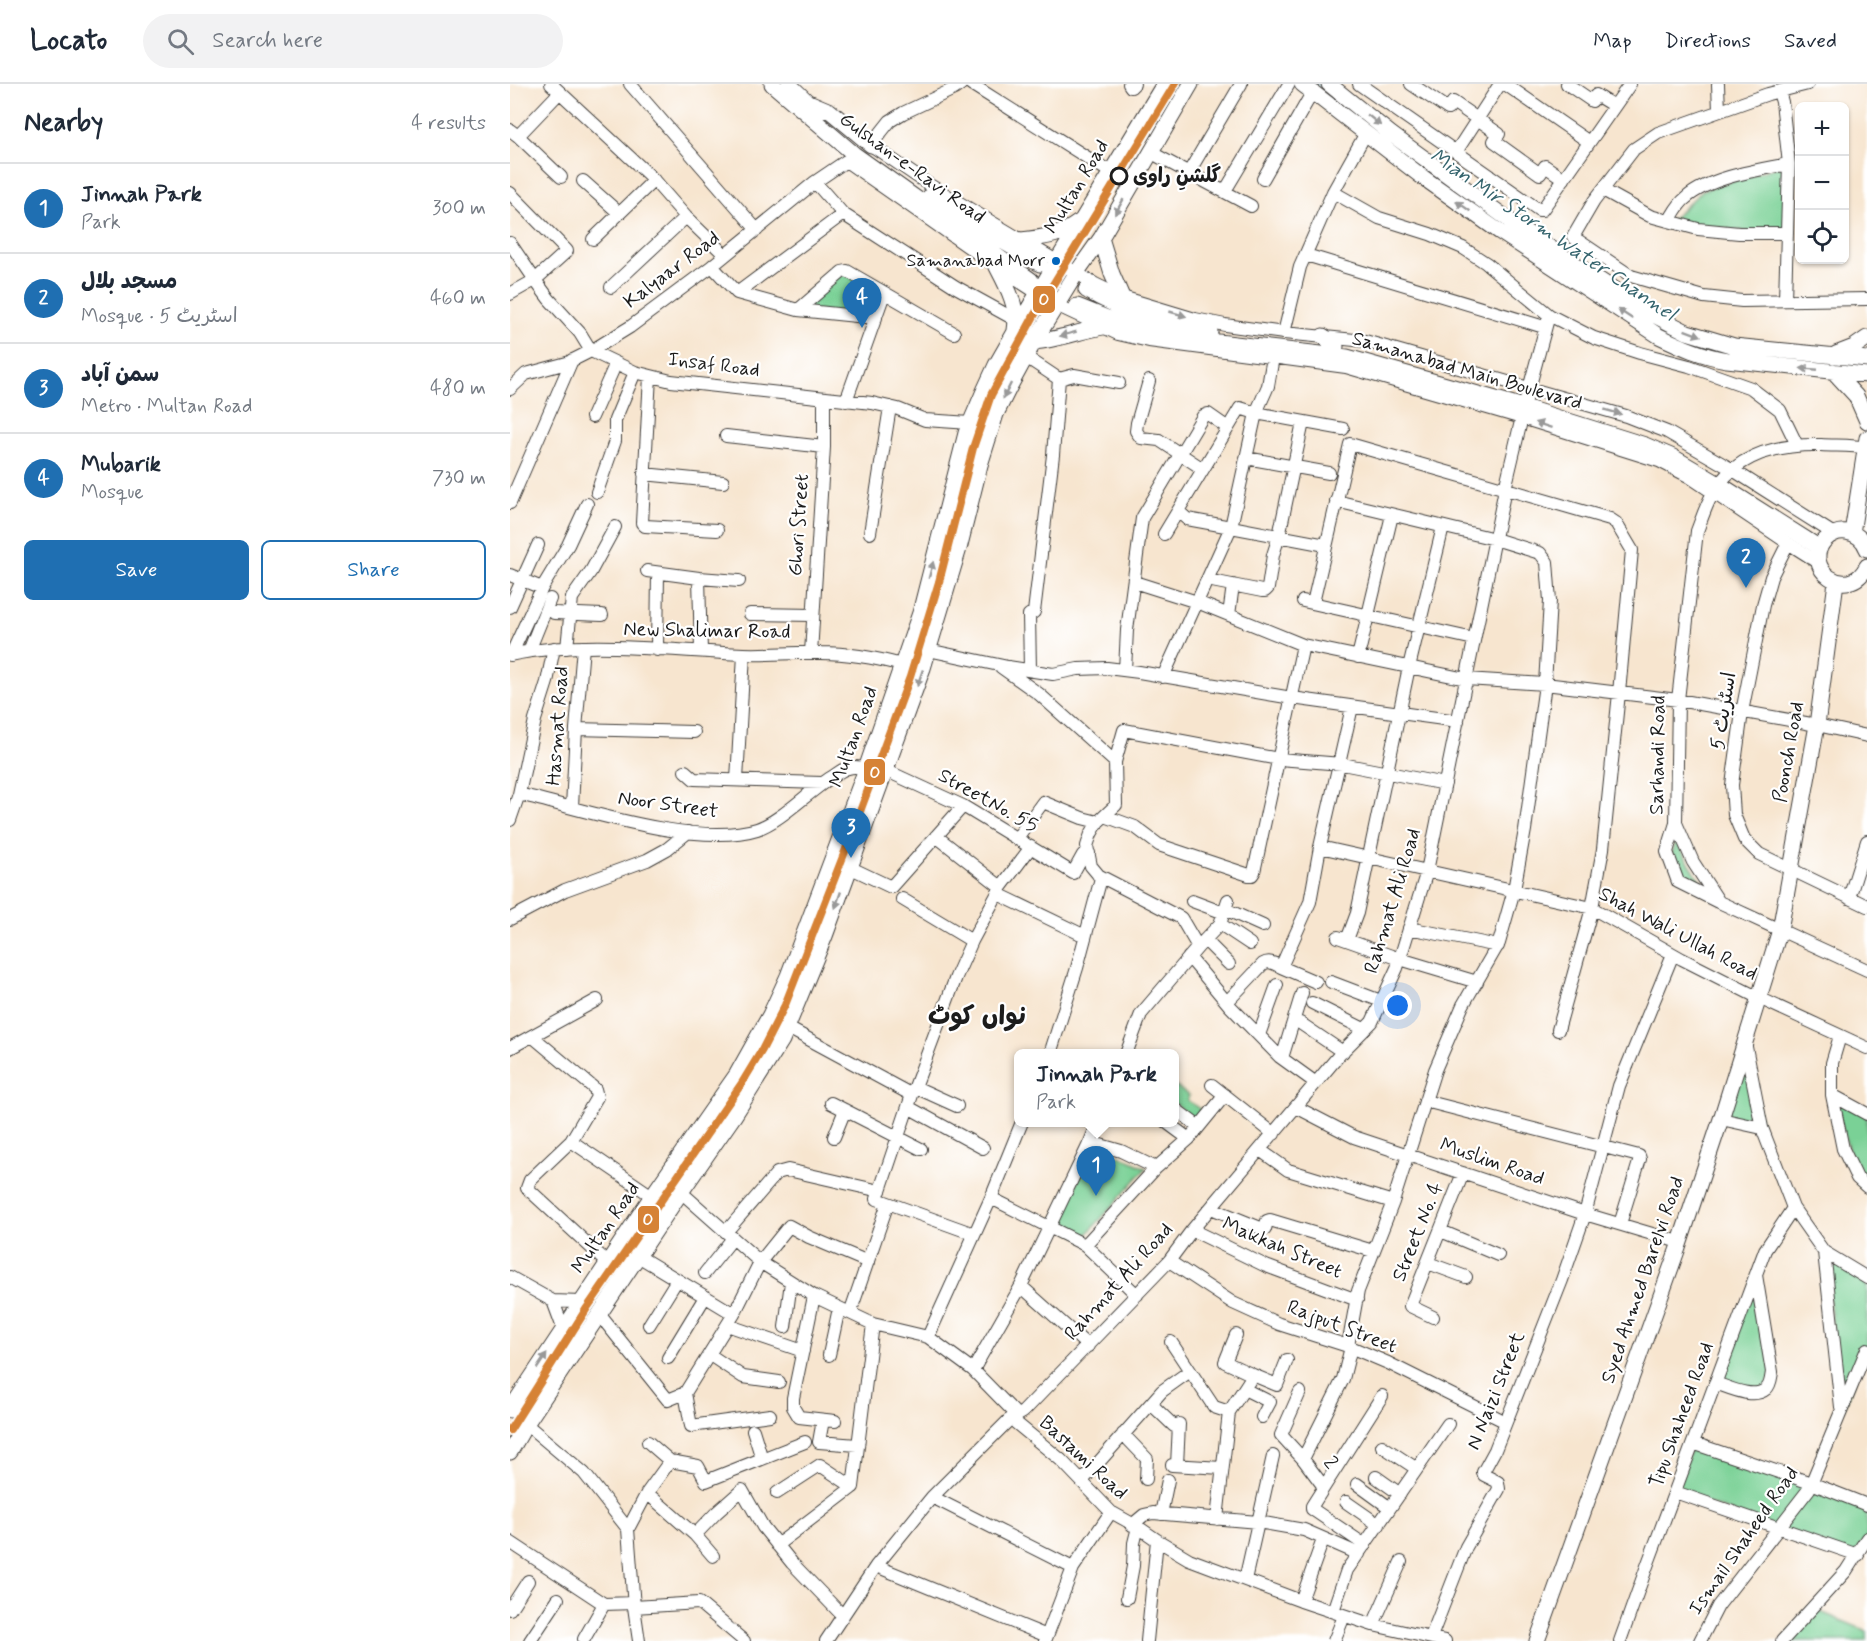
<!DOCTYPE html>
<meta charset="utf-8">
<style>
body{margin:0;font-family:Mynerve,"Playpen Sans Arabic",sans-serif;background:#f2f2f3;color:#1f2937}
.controls{position:absolute;right:18px;top:18px;display:grid;overflow:hidden;border-radius:9px;box-shadow:0 2px 4px #0004}
.controls button{width:54px;height:54px;display:grid;place-items:center;padding:0;border:0;border-bottom:2px solid #e0e1e3;background:#fff;color:#1f2937;font:30px sans-serif}
.you{position:absolute;left:888px;top:922px;width:21px;height:21px;margin:-15px;border:4px solid #fff;border-radius:50%;background:#1a73e8;box-shadow:0 0 0 9px #1a73e833}
.badge{display:grid;place-items:center;width:39px;height:39px;border-radius:50%;background:#1f6fb2;color:#fff;font-size:20px;font-weight:700}
.pin{position:absolute;translate:-50% -50px;filter:drop-shadow(0 2px 3px #0008)}
.pin::after{content:'';position:absolute;top:32px;width:21px;height:18px;background:inherit;clip-path:polygon(0 0,100% 0,50% 100%)}
.popup{position:absolute;left:504px;top:965px;width:165px;height:78px;box-sizing:border-box;display:grid;place-content:center;border-radius:9px;background:#fff;filter:drop-shadow(0 2px 4px #0005);font-size:20px;white-space:nowrap;color:#747a83}
.popup b{font-size:22px;color:#1f2937}
.popup::after{content:'';position:absolute;left:50%;top:100%;margin-left:-12px;border:12px solid transparent;border-top-color:#fff}
.list{margin:0;padding:0;list-style:none}
h2{display:flex;justify-content:space-between;align-items:center;height:78px;margin:0;padding:0 24px;font-size:26px}
h2 small{font-size:20px;font-weight:400;color:#747a83}
.list li{display:grid;grid-template-columns:39px 1fr auto;gap:18px;align-items:center;box-sizing:border-box;height:90px;padding:0 24px;border-top:2px solid #e0e1e3}
.list b{display:block;font-size:22px;white-space:nowrap}
.list p{margin:0;font-size:20px;white-space:nowrap;color:#747a83}
.list em{font-size:20px;font-style:normal;color:#747a83}
.actions{display:flex;gap:12px;padding:18px 24px}
.actions a{flex:1;padding:14px 0;border:2px solid #1f6fb2;border-radius:9px;text-align:center;font-size:21px;color:#1f6fb2}
.actions .main{background:#1f6fb2;color:#fff}
.icon{flex:none;width:33px;height:33px;fill:none;stroke:currentColor;stroke-width:2;stroke-linecap:round;stroke-linejoin:round}
.map{position:relative;flex:none;width:1357px;height:1557px;overflow:hidden}
header{display:flex;align-items:center;gap:36px;box-sizing:border-box;height:84px;padding:0 30px;background:#fff;border-bottom:2px solid #e0e1e3}
header strong{font-size:28px}
nav{display:flex;gap:33px;margin-inline-start:auto;font-size:21px}
.search{width:420px;height:54px;background:#f2f2f3;display:flex;align-items:center;gap:15px;box-sizing:border-box;padding:0 21px;border-radius:33px;color:#747a83;font-size:22px}
main{display:flex}
aside{flex:1;background:#fff}
.map>svg:first-child{display:block}
.green{fill:#7ad196;stroke:#4b7659;stroke-width:1.5}
.lines{fill:none;stroke-linecap:round;stroke-linejoin:round}
.stream{stroke:#53bdd0;stroke-width:2}
.major-tunnel{stroke:#cbbdab;stroke-width:15;stroke-dasharray:15 8;stroke-linecap:butt}
.minor-casing{stroke:#3d3a37;stroke-width:14}
.major-casing{stroke:#3d3a37;stroke-width:17}
.minor{stroke:#fff;stroke-width:12}
.major{stroke:#fff;stroke-width:15}
.metro-1-casing{stroke:#fff;stroke-width:12}
.metro-1{stroke:#d68236;stroke-width:8}
.oneway{fill:#999}
.stop-dot{fill:#fff;stroke:#1c1c1c;stroke-width:3}
.bus-dot{fill:#0065bd;stroke:#fff;stroke-width:2}
.labels{text-anchor:middle;dominant-baseline:central;stroke-width:4.5;stroke-linejoin:round;paint-order:stroke}
.bus-label{font-size:18px;fill:#1c1c1c;stroke:#fff;text-anchor:end}
.street-label{font-size:20px;fill:#1c1c1c;stroke:#fff}
.stop-label{font-size:20px;font-weight:bold;fill:#1c1c1c;stroke:#fff;text-anchor:start}
.water-label{font-size:21px;font-style:italic;fill:#35646d;stroke:#fff}
.district-label{font-size:26px;font-weight:bold;fill:#1c1c1c;stroke:#fff}
.line-badge{stroke:#fff;stroke-width:2}
.badge-label{font-size:16px;text-anchor:middle;font-weight:bold;fill:#fff}
</style>
<header>
<strong>Locato</strong>
<div class="search"><svg class="icon" aria-label="search" viewBox="0 0 24 24"><circle cx="10" cy="10" r="6"/><path d="M15 15l6 6"/></svg>Search here</div>
<nav><a>Map</a><a>Directions</a><a>Saved</a></nav>
</header>
<main>
<aside>
<h2>Nearby<small>4 results</small></h2>
<ul class="list">
<li><span class="badge">1</span><div><b>Jinnah Park</b><p>Park</p></div><em>300 m</em></li>
<li><span class="badge">2</span><div><b>مسجد بلال</b><p>Mosque · اسٹریٹ 5</p></div><em>460 m</em></li>
<li><span class="badge">3</span><div><b>سمن آباد</b><p>Metro · Multan Road</p></div><em>480 m</em></li>
<li><span class="badge">4</span><div><b>Mubarik</b><p>Mosque</p></div><em>730 m</em></li>
</ul>
<div class="actions"><a class="main">Save</a><a>Share</a></div>
</aside>
<div class="map">
<svg width="1357" height="1557" viewBox="0 0 1357 1557">
<rect width="100%" height="100%" fill="#fff"/>
<filter id="ink" filterUnits="userSpaceOnUse"><feTurbulence type="fractalNoise" baseFrequency=".0167" numOctaves="2"/><feDisplacementMap in="SourceGraphic" scale="12" xChannelSelector="R" yChannelSelector="G"/><feConvolveMatrix kernelMatrix="1 2 1 2 8 2 1 2 1" color-interpolation-filters="sRGB"/></filter>
<filter id="wash" filterUnits="userSpaceOnUse"><feTurbulence type="fractalNoise" baseFrequency=".008" numOctaves="4" result="noise"/><feDisplacementMap in="SourceGraphic" scale="24" xChannelSelector="R" yChannelSelector="G"/><feGaussianBlur stdDeviation="1.35" result="paint"/><feColorMatrix in="noise" values="0 0 0 0 0 0 0 0 0 0 0 0 0 0 0 0 0 1.4 0 .05"/><feComposite in="paint" operator="in"/></filter>
<g filter="url(#wash)">
<rect width="100%" height="100%" fill="#f7e5cf"/>
<path class="green" d="M1280,79L1281,154L1160,137L1193,106Z
M332,188L374,210L365,234L288,226Z
M1166,757L1197,808L1171,795L1162,769Z
M1234,956L1252,1044L1211,1035Z
M664,1001L679,1012L677,1016L692,1027L685,1036L664,1019Z
M1322,1011L1357,1030V1103L1347,1094Z
M583,1065L611,1072L636,1084L573,1155L547,1140Z
M1314,1168L1357,1194V1265L1332,1328Z
M1246,1190L1262,1287L1256,1305L1205,1299Z
M1183,1359L1357,1421V1453L1344,1471L1165,1408Z
M1301,1524L1357,1547V1557H1272Z"/>
<g class="lines">
<path class="stream" d="M806,0L833,21
M899,72L948,108
M1312,279L1357,283"/>
</g>
</g>
<g filter="url(#ink)">
<g class="lines">
<path class="major-tunnel" d="M530,180L576,206
M523,197L567,222"/>
<defs>
<path id="minor" d="M41,0L141,93L176,133L215,171
M120,0L247,146
M451,0L444,5L393,29L380,37L361,61L418,100L585,200L612,213L685,235L715,241L774,249L855,257L1116,332L1157,348L1223,386L1324,450
M461,0L600,88
M619,0L621,3L624,0
M849,0L1029,126H1032L1120,0
M901,0L938,25L943,18L989,50L984,57L1030,90L1035,82L1054,95
M995,0L1079,58
M1057,0L1082,17L1086,11L1104,22
M1208,0L1209,27
M1298,0L1258,10L1148,49L1124,65L1084,117L1063,153L1121,192L1194,213L1232,217L1357,215
M1269,8L1272,18L1279,80L1275,216
M0,46L8,52L50,8
M8,52L51,93
M640,68L741,122
M946,68L990,0
M679,88L731,0
M753,95L802,9
M73,97L109,129
M305,98L333,130
M1093,106L1140,132L1188,145L1229,149H1277
M715,107L779,0
M823,108L869,134L920,150L953,164L976,179L1039,231
M0,109L57,167L25,196L0,210
M1159,137C1164,129 1168,120 1176,114C1200,93 1248,86 1279,80
M83,155L144,96
M0,159L25,196L39,215L70,249L81,267L125,288L161,297L362,319L388,325L415,336L460,339
M796,171L1034,243
M202,182L227,209L288,226L366,234
M101,203L176,133
M227,209L333,130L446,203L506,236
M288,226L332,188L337,187L444,249
M774,249L790,183L823,108L856,49
M516,273L549,295L543,371L524,528L519,531L520,586
M140,292L132,439L135,442L207,446
M549,295L564,291L609,299
M639,297L627,339L626,347L631,354L649,356L693,385
M0,305L16,290L57,279L81,267L120,243L202,182L305,98L336,77L487,183L546,221L608,250L639,257L836,283L1012,334L1149,377L1180,393L1278,459L1261,493L1253,521L1232,628L1222,701L1224,731L1234,755L1249,770L1357,822
M336,317L374,210
M82,333L106,279
M718,344L730,324L746,329L758,302L763,273
M216,352L314,363
M1357,364C1343,361 1326,362 1311,361C1269,360 1226,370 1203,409C1196,421 1192,434 1187,447L1168,616L1166,739L1183,778L1209,818L1357,886
M736,374L819,389
M134,390L213,398
M87,408L105,357V336L125,288
M826,417L985,455L1030,469L1037,478L1040,517L1035,600L1015,746L1004,806L989,859L953,921L925,986L883,1118L848,1207L838,1262
M0,419L62,276
M360,449L380,323
M1278,459L1308,478
M816,461L721,443L746,329L833,345
M137,487L189,494L229,497
M0,491L32,504
M189,494L191,567
M697,496L752,507H755L758,504L763,471L769,452L793,338
M624,498L687,518L793,561L956,595L1035,600L1168,616L1307,641L1357,652
M793,517L964,555
M803,519L840,360L1100,435L1106,439L1122,466L1109,609L1093,765L1082,824L1048,946
M0,523L28,461
M44,529L92,531
M240,530L303,531
M719,531L723,501
M57,564L62,514L81,487L105,443
M147,566L148,489
M418,566L498,583L543,590L568,585L597,584L629,588L782,614L948,637
M19,567L40,515
M301,569L314,363V315
M0,571C75,555 157,567 233,570C259,571 285,568 311,569C337,569 366,574 392,581
M1,571L32,504L58,461L77,420
M848,573L882,431
M491,583L529,610L605,678
M615,586L617,546L632,434L693,332L698,330L718,344L654,450
M653,593L721,443L677,435L668,427
M66,645L184,648
M375,686L453,722L563,789L573,771L579,769
M175,687L184,695L312,699
M227,696L234,570
M9,710C71,725 187,764 247,745C271,737 299,707 322,693C327,690 332,685 338,684C344,682 350,683 356,685
M62,723L66,645L73,563
M595,732L625,743L649,761L739,791H742L744,788L793,561
M0,736L9,710L25,636L37,598L44,564
M1166,739L1157,768L1168,798L1208,818
M426,752L491,803
M507,754L533,718L572,734L588,738
M810,763L1082,824L1172,875L1249,914L1357,964
M339,783L381,803L453,722
M588,791L671,834L688,863L631,930L616,970
M488,810L575,852
M1339,814L1357,757
M392,815L462,857
M682,817L714,829
M715,825L753,842
M0,835L55,806L137,776L157,765L178,748
M710,840L740,860
M899,844L988,862
M828,853L890,875L967,898
M695,856L719,880
M837,856L847,829L899,583L933,443
M688,863L710,840L718,816
M679,873L719,921L770,973L806,999
M771,883L806,898
M821,898L871,917
M717,918L753,880C760,876 765,880 771,883L800,818L810,763L842,623
M802,919L854,945
M790,939L833,968
M278,944L402,1011
M749,951L767,901
M22,952L85,1005L87,1013L61,1057L142,1112
M1330,952L1322,979V1011L1333,1065L1347,1094L1357,1103
M1235,958L1252,1044L1283,1124L1314,1168L1357,1194
M0,964L87,916
M540,970L567,884L591,794L581,782L577,762L581,750L588,738L606,721L605,678L614,646L769,675L832,680L935,700
M772,974L792,909
M702,1001L764,1050
M405,1003L447,1022
M1322,1011L1357,1030
M915,1017L1129,1072L1130,1075L1110,1140
M321,1019L411,1065
M398,1023L473,1064
M786,1023L844,1053L1075,1130L1169,1158
M664,1024L688,1042
M1211,1035L1252,1044
M656,1038L679,1055
M324,1053L335,1026
M61,1057L20,1096L17,1104L98,1179
M580,1058L588,1038
M750,1066L778,1086L883,1118
M171,1108L250,1178L304,1212L363,1240L418,1253L463,1286L503,1327L506,1339L551,1376L601,1428L628,1443L647,1456L679,1475L791,1517L863,1541L935,1557
M481,1114L575,1161L627,1211
M701,1124L753,1145H755L757,1137L760,1136L863,1167
M682,1146L756,1182L847,1216
M931,1147L988,1171
M216,1148L267,1089L278,1086L370,1107
M464,1150L367,1115L402,1011L446,893L462,857L491,803L521,763
M575,1161L646,1084L679,1055L715,1011
M1314,1168L1331,1323
M128,1172L224,1230
M659,1177L723,1219L769,1240L838,1262L878,1279L996,1338
M918,1179L956,1193
M195,1189L223,1154
M0,1193L43,1217L71,1218
M511,1202L578,1262
M304,1212L283,1314V1323L289,1333L325,1337
M43,1217L53,1244
M340,1229L378,1119
M89,1230L158,1316L175,1309L224,1230L250,1178L279,1142L299,1153L358,1178
M923,1233L900,1222L953,1089
M139,1241L167,1196
M217,1241L293,1267
M275,1243L281,1198
M726,1251L715,1278L743,1291
M418,1253L481,1114L512,1038
M661,1258L704,1323L719,1328
M841,1263L833,1295L793,1375L814,1403L802,1422V1425L855,1461
M200,1271L233,1293L269,1298
M319,1271L329,1224
M158,1274L195,1213
M463,1286L511,1202L580,1058L611,1067L646,1084
M1205,1299C1218,1303 1243,1316 1256,1305C1261,1301 1261,1293 1262,1288L1246,1191
M734,1305L760,1318L752,1333
M790,1308L771,1351L793,1375
M175,1309L181,1342L260,1331
M641,1320L664,1342
M313,1336L309,1358L347,1361
M16,1340L74,1389L118,1445L124,1523L129,1557
M243,1346L252,1375
M613,1350L637,1375L636,1395
M138,1358L160,1377L188,1382L196,1397L295,1358
M1183,1359L1301,1399L1357,1421
M872,1362L907,1385
M662,1381L712,1384
M667,1381L669,1340
M866,1393L890,1410
M572,1397L652,1307L680,1287
M847,1400L880,1424
M814,1403L872,1312
M1165,1408L1348,1471
M137,1409L185,1451L203,1472
M267,1409L310,1381L343,1403
M422,1413L563,1484
M836,1418L869,1441
M651,1430L658,1396
M707,1435L719,1328L743,1291L767,1301L777,1276
M622,1441L634,1431L643,1429L748,1438L794,1446L849,1470
M118,1445L137,1409L160,1377
M185,1451L206,1429L232,1406L253,1443L282,1479L333,1532
M0,1458L94,1520L124,1519
M267,1461L343,1403L363,1240
M366,1482L537,1552
M735,1496L763,1372
M617,1514L623,1482L624,1459L628,1443
M791,1517L811,1461
M124,1523L189,1519L234,1557
M0,1525L18,1497
M823,1527L837,1486L938,1340
M863,1541L891,1478
M921,1553L956,1463L989,1405L988,1398L974,1391L973,1388L985,1366L1052,1196L1075,1130L1109,1002L1163,870
M74,1555L94,1520
M20,1557L48,1515
M316,1557L366,1482L422,1413L499,1336L513,1328L659,1177L682,1146L831,969L862,938L887,884L917,787L995,405L1016,316L1039,231L1084,254L1130,269L1179,282L1241,304L1270,326L1287,361
M535,1557L563,1484L601,1428
M637,1557L647,1456
M824,1557L834,1532
M1110,1557L1137,1482L1255,1166L1283,1124
M1190,1557L1208,1522L1299,1405L1357,1265
M1272,1557L1336,1487L1357,1454"/>
<path id="major" d="M262,0L344,70L521,196
M279,0L309,29
M792,0L911,92L990,148L1149,252C1172,263 1192,272 1217,276L1357,291
M819,0L881,50L1010,144L1140,229L1177,248L1224,262L1357,275
M301,19L320,27L361,61
M419,113L530,180
M591,154L602,190L612,213
M510,156C535,153 549,153 569,138
M487,183C497,202 509,224 505,246
M576,206C615,229 656,240 700,248
M567,222L597,234L640,248L674,254L837,273L1014,323L1135,361L1163,373L1209,400L1310,464
M813,252L826,263
M524,258C547,256 570,247 593,243
M1326,270L1344,263L1357,254
M1323,287L1346,312L1357,337
M1342,449L1357,354
M1357,465C1354,456 1346,449 1336,448C1328,447 1320,451 1315,456C1290,483 1338,520 1357,482
M0,1326L142,1112L206,1020L227,990L260,931L278,892L356,685L410,529L456,349L474,307L486,281L514,232L654,0
M0,1368L16,1340L171,1108L224,1032L272,956L315,852L413,584L450,461L470,381L486,330L500,302L524,258L567,188L591,154L681,0
M1027,1557L1168,1164L1211,1035L1270,846L1307,641L1326,498"/>
</defs>
<use href="#minor" class="minor-casing"/>
<use href="#major" class="major-casing"/>
<use href="#minor" class="minor"/>
<use href="#major" class="major"/>
<defs>
<path id="metro-1" d="M0,1346L77,1224L232,999L252,966L275,921L336,765L400,593L429,498L463,364L481,311L525,230L665,0"/>
</defs>
<use href="#metro-1" class="metro-1-casing"/>
<use href="#metro-1" class="metro-1"/>
</g>
<defs><path id="oneway-solid" d="M-6-.8H1V-3.2L6.5 0L1 3.2V.8H-6Z" transform="scale(1.5)"/></defs>
<g class="oneway">
<use href="#oneway-solid" transform="translate(864 36) rotate(39)"/>
<use href="#oneway-solid" transform="translate(953 122) rotate(-145)"/>
<use href="#oneway-solid" transform="translate(609 123) rotate(120)"/>
<use href="#oneway-solid" transform="translate(668 230) rotate(16)"/>
<use href="#oneway-solid" transform="translate(1115 230) rotate(-147)"/>
<use href="#oneway-solid" transform="translate(1183 249) rotate(20)"/>
<use href="#oneway-solid" transform="translate(558 250) rotate(165)"/>
<use href="#oneway-solid" transform="translate(1299 285) rotate(-175)"/>
<use href="#oneway-solid" transform="translate(497 307) rotate(117)"/>
<use href="#oneway-solid" transform="translate(1103 328) rotate(16)"/>
<use href="#oneway-solid" transform="translate(1033 341) rotate(-162)"/>
<use href="#oneway-solid" transform="translate(421 486) rotate(-75)"/>
<use href="#oneway-solid" transform="translate(410 594) rotate(109)"/>
<use href="#oneway-solid" transform="translate(328 816) rotate(109)"/>
<use href="#oneway-solid" transform="translate(32 1277) rotate(-56)"/>
</g>
</g>
<circle class="stop-dot" cx="609" cy="92" r="8"/>
<circle class="bus-dot" cx="546" cy="177" r="5"/>
<g class="labels">
<g class="bus-label">
<text x="535" y="177">Samanabad Morr</text>
</g>
<g class="street-label">
<text transform="translate(402 84) rotate(36)">Gulshan-e-Ravi Road</text>
<text transform="translate(567 103) rotate(-59)">Multan Road</text>
<text transform="translate(162 186) rotate(-37)">Kalyaar Road</text>
<text transform="translate(204 281) rotate(7)">Insaf Road</text>
<text transform="translate(957 287) rotate(16)">Samanabad Main Boulevard</text>
<text transform="translate(289 441) rotate(-86)">Ghori Street</text>
<text transform="translate(197 547) rotate(1)">New Shalimar Road</text>
<text transform="translate(1214 627) rotate(-81)">اسٹریٹ 5</text>
<text transform="translate(48 642) rotate(-86)">Hasmat Road</text>
<text transform="translate(344 653) rotate(-70)">Multan Road</text>
<text transform="translate(1279 668) rotate(-80)">Poonch Road</text>
<text transform="translate(1148 671) rotate(-89)">Sarhandi Road</text>
<text transform="translate(478 717) rotate(29)">StreetNo. 55</text>
<text transform="translate(158 721) rotate(8)">Noor Street</text>
<text transform="translate(883 817) rotate(-73)">Rahmat Ali Road</text>
<text transform="translate(1168 850) rotate(28)">Shah Wali Ullah Road</text>
<text transform="translate(982 1078) rotate(19)">Muslim Road</text>
<text transform="translate(96 1144) rotate(-56)">Multan Road</text>
<text transform="translate(908 1148) rotate(-68)">Street No. 4</text>
<text transform="translate(772 1164) rotate(23)">Makkah Street</text>
<text transform="translate(1133 1196) rotate(-71)">Syed Ahmed Barelvi Road</text>
<text transform="translate(609 1198) rotate(-48)">Rahmat Ali Road</text>
<text transform="translate(832 1243) rotate(21)">Rajput Street</text>
<text transform="translate(986 1307) rotate(-68)">N Naizi Street</text>
<text transform="translate(1172 1331) rotate(-70)">Tipu Shaheed Road</text>
<text transform="translate(573 1374) rotate(43)">Bastami Road</text>
<text transform="translate(820 1379) rotate(52)">2</text>
<text transform="translate(1234 1457) rotate(-55)">Ismail Shaheed Road</text>
</g>
<g class="stop-label">
<text x="623" y="92">گلشنِ راوی</text>
</g>
<g class="water-label">
<text transform="translate(1043 151) rotate(34)">Mian Mir Storm Water Channel</text>
</g>
<g class="district-label">
<text x="468" y="933">نواں کوٹ</text>
</g>
</g>
<g class="line-badge">
<rect x="522" y="201" width="24" height="29" rx="6" fill="#d68236"/>
<rect x="353" y="674" width="23" height="28" rx="6" fill="#d68236"/>
<rect x="127" y="1121" width="23" height="29" rx="6" fill="#d68236"/>
</g>
<g class="badge-label">
<text x="534" y="221">O</text>
<text x="365" y="694">O</text>
<text x="138" y="1141">O</text>
</g>
</svg>
<div class="controls">
<button>+</button>
<button>−</button>
<button><svg class="icon" aria-label="locate" viewBox="0 0 24 24"><circle cx="12" cy="12" r="6"/><path d="M12 2v4M12 18v4M2 12h4M18 12h4"/></svg></button>
</div>
<div class="you"></div>
<div class="pin badge" style="left:586px;top:1112px">1</div>
<div class="popup"><b>Jinnah Park</b>Park</div>
<div class="pin badge" style="left:1236px;top:504px">2</div>
<div class="pin badge" style="left:341px;top:774px">3</div>
<div class="pin badge" style="left:352px;top:244px">4</div>
</div>
</main>
